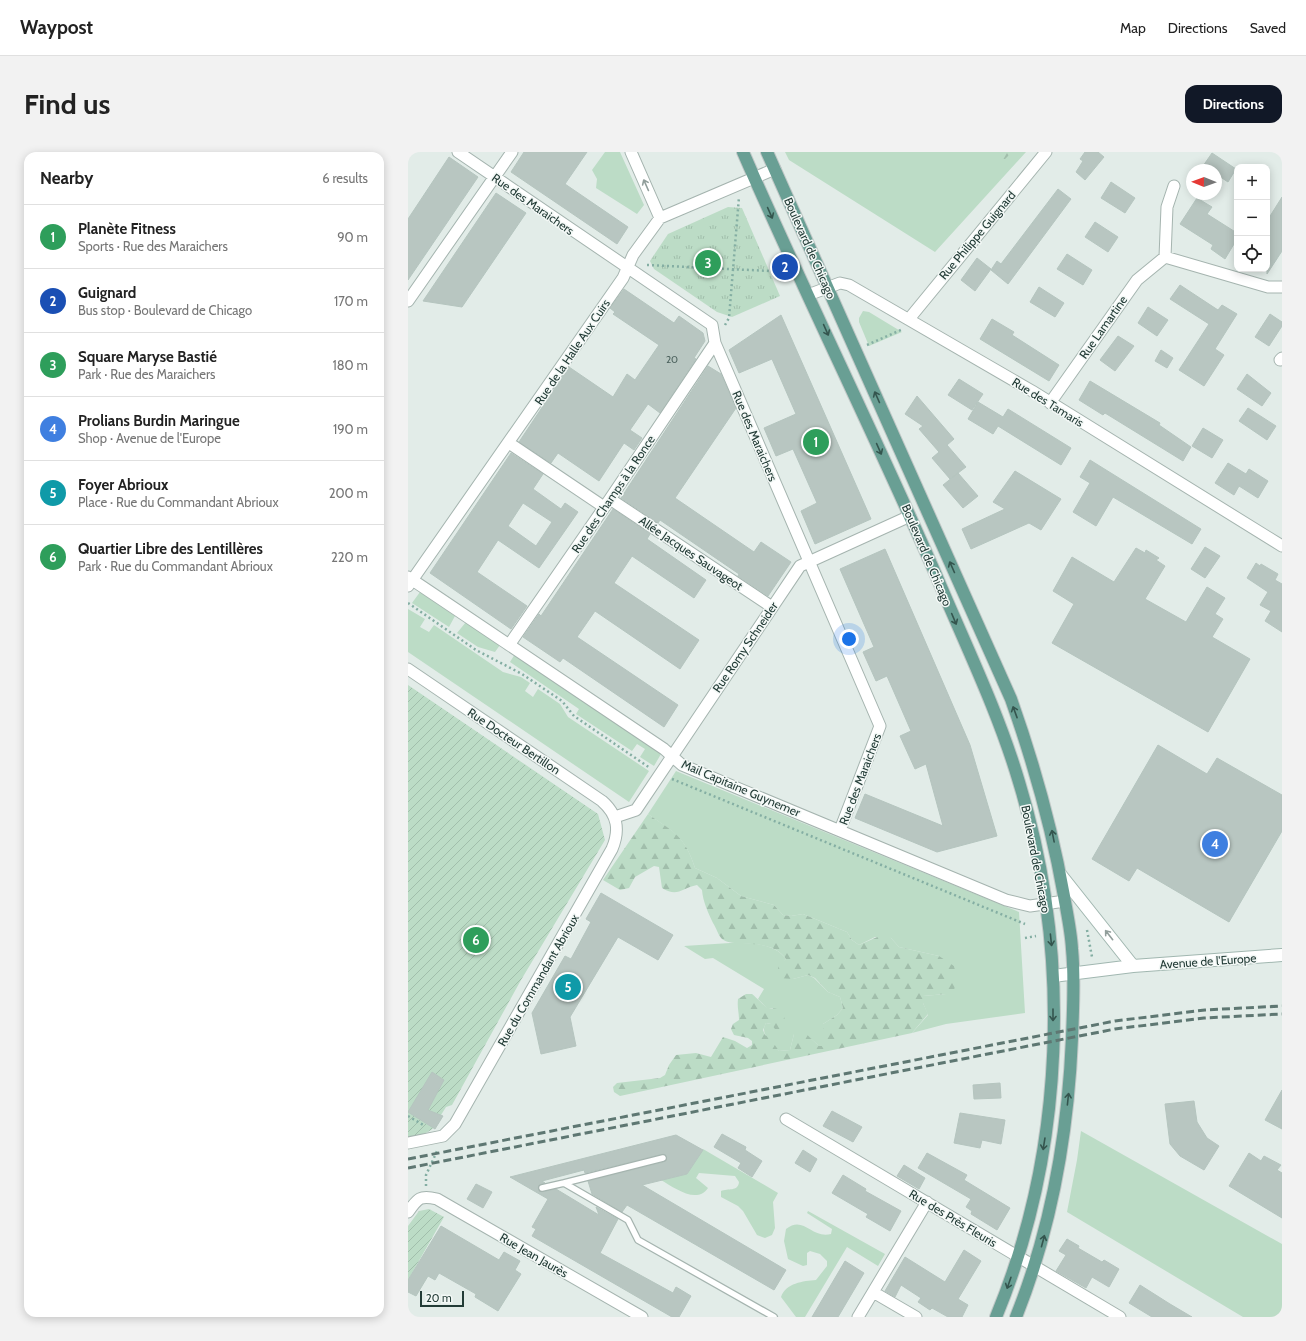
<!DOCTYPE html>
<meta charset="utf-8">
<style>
body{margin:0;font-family:Cabin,sans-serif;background:#f2f2f2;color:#222}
.controls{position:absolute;right:12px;top:12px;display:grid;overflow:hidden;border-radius:8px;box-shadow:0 2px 10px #0003}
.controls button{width:36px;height:36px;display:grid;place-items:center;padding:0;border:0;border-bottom:1px solid #e0e0e0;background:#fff;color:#222;font:20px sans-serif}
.compass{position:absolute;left:778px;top:12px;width:36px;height:36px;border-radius:50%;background:#fff;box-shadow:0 2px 10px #0003;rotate:271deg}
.scale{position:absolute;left:12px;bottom:10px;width:44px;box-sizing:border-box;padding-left:4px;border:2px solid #233c37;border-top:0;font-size:11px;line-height:14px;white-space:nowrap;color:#233c37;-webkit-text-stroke:3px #f3f8f6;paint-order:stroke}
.you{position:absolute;left:441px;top:487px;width:14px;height:14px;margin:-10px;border:3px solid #fff;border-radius:50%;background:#1a73e8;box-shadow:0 0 0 6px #1a73e833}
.badge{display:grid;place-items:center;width:26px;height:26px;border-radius:50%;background:#111827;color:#fff;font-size:13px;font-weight:700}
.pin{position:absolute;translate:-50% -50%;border:2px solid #fff;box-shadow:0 1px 4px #0006}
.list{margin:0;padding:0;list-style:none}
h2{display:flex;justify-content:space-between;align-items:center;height:52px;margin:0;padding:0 16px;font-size:17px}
h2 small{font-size:13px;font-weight:400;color:#767676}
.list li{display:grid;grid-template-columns:26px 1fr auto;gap:12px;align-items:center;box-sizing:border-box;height:64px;padding:0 16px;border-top:1px solid #e0e0e0}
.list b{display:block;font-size:15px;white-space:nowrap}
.list p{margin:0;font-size:13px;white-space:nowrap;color:#767676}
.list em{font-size:13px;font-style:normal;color:#767676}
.icon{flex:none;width:22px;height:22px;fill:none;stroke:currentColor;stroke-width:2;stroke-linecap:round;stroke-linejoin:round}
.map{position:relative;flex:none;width:874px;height:1165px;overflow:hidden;border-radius:12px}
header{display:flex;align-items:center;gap:24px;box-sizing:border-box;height:56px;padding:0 20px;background:#fff;border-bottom:1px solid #e0e0e0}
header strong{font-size:19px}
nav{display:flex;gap:22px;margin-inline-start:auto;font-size:14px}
.intro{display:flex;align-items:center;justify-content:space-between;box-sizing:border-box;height:96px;padding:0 24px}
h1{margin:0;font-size:28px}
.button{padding:10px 18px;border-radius:12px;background:#111827;color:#fff;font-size:14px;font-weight:700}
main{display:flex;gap:24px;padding:0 24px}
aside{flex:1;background:#fff;border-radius:12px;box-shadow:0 2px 10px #0003}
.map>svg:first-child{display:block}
.grass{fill:#bcdcc6}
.forest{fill:url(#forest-firs)}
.park{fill:url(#park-tufts)}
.garden{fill:url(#garden-furrows)}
.building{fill:#b8c6c1;stroke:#b5c5bf;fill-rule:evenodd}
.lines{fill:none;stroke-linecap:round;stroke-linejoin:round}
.lane-casing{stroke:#a5b4af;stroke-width:8}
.street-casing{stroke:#a5b4af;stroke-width:13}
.secondary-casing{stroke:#a1b7b0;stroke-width:14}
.primary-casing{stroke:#c1c8c7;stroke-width:14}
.path{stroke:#84aea3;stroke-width:2.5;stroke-dasharray:2 3;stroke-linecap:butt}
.lane{stroke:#fff;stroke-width:5.5}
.street{stroke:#fff;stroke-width:11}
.secondary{stroke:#fff;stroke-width:12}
.primary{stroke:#699f94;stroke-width:12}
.rail{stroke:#5e7772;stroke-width:3;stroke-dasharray:8 4;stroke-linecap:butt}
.oneway{stroke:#919e9b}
.oneway2{stroke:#34554e}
.labels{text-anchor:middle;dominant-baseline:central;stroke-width:3;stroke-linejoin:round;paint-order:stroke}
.number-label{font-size:10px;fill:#485e5a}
.street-label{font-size:12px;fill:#233c37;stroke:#f3f8f6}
</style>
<header>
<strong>Waypost</strong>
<nav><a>Map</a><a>Directions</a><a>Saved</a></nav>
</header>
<div class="intro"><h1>Find us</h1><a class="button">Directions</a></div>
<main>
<aside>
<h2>Nearby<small>6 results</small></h2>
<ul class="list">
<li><span class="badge" style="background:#2e9e5b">1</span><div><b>Planète Fitness</b><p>Sports · Rue des Maraichers</p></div><em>90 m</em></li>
<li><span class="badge" style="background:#1a4fb4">2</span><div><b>Guignard</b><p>Bus stop · Boulevard de Chicago</p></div><em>170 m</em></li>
<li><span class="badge" style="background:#2e9e5b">3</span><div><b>Square Maryse Bastié</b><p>Park · Rue des Maraichers</p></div><em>180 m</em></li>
<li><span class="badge" style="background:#3f7fe0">4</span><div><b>Prolians Burdin Maringue</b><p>Shop · Avenue de l'Europe</p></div><em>190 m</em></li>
<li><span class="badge" style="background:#0f9aa8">5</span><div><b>Foyer Abrioux</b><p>Place · Rue du Commandant Abrioux</p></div><em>200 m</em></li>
<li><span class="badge" style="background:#2e9e5b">6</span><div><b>Quartier Libre des Lentillères</b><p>Park · Rue du Commandant Abrioux</p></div><em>220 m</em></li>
</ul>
</aside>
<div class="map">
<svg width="874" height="1165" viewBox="0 0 874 1165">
<defs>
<pattern id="forest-firs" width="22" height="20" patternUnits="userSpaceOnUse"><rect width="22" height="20" fill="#bcdcc6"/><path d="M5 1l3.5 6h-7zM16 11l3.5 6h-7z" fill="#a1beab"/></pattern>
<pattern id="park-tufts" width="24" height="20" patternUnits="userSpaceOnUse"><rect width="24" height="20" fill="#bcdcc6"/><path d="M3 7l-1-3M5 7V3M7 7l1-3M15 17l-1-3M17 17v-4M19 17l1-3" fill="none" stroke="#a1beab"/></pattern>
<pattern id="garden-furrows" width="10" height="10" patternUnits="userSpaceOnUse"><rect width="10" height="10" fill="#bcdcc6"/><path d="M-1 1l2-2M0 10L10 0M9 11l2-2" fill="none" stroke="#a1beab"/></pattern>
</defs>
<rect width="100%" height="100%" fill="#e2ece8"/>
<path class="grass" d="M197,0H212L236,53L229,62L188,36L189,27L184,18Z
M377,0H618L527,100L381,8Z
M455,159L461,160L494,180L461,194L451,170V166Z
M12,440L47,464L41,475L4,451Z
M0,457L17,467L12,475L21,480L26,473L95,520L113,525L122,531L117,539L125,545L130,537L152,552L160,565L241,619L221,650L0,500Z
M58,470L92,493L87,500L70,495L49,481Z
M107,502L253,602L246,614L232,605L237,597L229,592L224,599L168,562L171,557L102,510Z
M268,619L611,760L617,861L538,872L504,881L520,863L515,851V844L538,842L531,804L491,795L483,786L467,785L451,793L444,788L439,780L395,762L383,764L375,763L366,753L333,744L309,726L287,716C277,684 265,680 240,662Z
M322,791C340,791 366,790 378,807L375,811L385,827L400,823L406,826L420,840L432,845L435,856L429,863L415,872V894H411L401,885L386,882L382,898L371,899C364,891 351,882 358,871L363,872L365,856L360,857L350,847L356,837L305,806L297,807L276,794Z
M673,979L874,1092V1165H835L659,1060L669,1008Z
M295,997L370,1041L365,1050L367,1076L364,1083L357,1086L349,1083L335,1059L330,1054L313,1045V1039C320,1036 330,1040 331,1030L327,1024L291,1021L288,1026L300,1036C289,1053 265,1035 253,1028L279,1022Z
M400,1059L477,1102L470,1114L439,1095L397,1165H388L373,1145C378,1131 395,1129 408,1128L419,1114V1109L412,1102L402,1099L399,1101V1113L395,1114L380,1107L376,1089L378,1077C396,1063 403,1087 423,1082L424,1077L399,1061Z"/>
<path class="forest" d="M583,0H601V3L595,9L586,7Z
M240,662C266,680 277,684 287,716L309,726L333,744L366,753L375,763L383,764L395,762L439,780L444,788L451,793L476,782L483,786L491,795L531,804L546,814L549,827L546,838L538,842L515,844V851L520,862L504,881L212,944L206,940L205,935L209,931L252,926L257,923L261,913L268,903L288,901L303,905L315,885L327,889L339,896L344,893V889L340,886L326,883L323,877L325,872L331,868C331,860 329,856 330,847L338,842H344C347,844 358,856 360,856C363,857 366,856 369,857C379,861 378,872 372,878L367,877L363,872L358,871L355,878L357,883L362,886L371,899L382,898L386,882L394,878L411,894H415V872L429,863L435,856L432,845L420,840L407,826L400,823L385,827L371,826L370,814L378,807C362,784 326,797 314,787C310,783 308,775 305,771C300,760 295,750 294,738L289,733C273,736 270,746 254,736L251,715L246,714L227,725L221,736L212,738L195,728Z"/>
<path class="park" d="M320,55L334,56L372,144L324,165L309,160L246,117L242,109L260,82Z"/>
<path class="garden" d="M0,533L190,662L197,688L113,828L44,953L38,955L33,963V967C25,980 15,983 0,986Z
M21,1057L36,1065L0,1128V1074L11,1059Z"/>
<path class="building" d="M116,0H179L157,32L220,75L209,92L103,20Z
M677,0H690L696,5L677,28L668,20L675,9L672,7Z
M804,1L828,17L820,30L808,22V18H802L795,14Z
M41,5L70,25L0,128V67Z
M703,30L727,46L717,61L693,46Z
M650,37L663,47L600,132L583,118L589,109L593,112Z
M88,41L118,61L54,155L15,149Z
M874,45V99L859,122V69Z
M789,46L804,55L799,62L829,81V87L817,107L803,97L805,93L772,72Z
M687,70L710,85L700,100L677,85Z
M659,102L684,118L675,133L649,117Z
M569,106L583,117L567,139L553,128Z
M772,133L810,158L814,153L829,162L807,197L816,203L796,234L771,218L801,172L762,147Z
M631,135L656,151L647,165L622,150Z
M216,137L266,171L271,164L295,181L297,189L286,206L288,207L252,261L240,252L222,278L234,286L226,298L216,291L191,329L150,301L143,311L111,290L161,215L205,245L219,222L227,228L251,193L205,162L207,160L202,156Z
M740,155L760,168L749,184L730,171Z
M862,162L874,170V174L861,194L847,185Z
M373,163L463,367L407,392L393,359L409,351L385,297L368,304L356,276L388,262L364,207L331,221L321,198Z
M584,167L606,180L604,183L651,213L641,229L572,187Z
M710,184L726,194L707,219L692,208Z
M753,198L765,206L759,216L747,209Z
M300,214L313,222L328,256L267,346L346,400L353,390L383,410L360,444L330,424L331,422L252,368L250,371L213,346Z
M839,222L863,241L854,254L829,237Z
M551,227L575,242L564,258L540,243Z
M682,229L752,271L751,273L783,295L775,309L697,261L695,263L671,248Z
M509,244L546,287L539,293L558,315L542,327L524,306L531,300L511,277L515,274L497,262Z
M570,250L595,265L600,257L663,296L653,313L590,274L585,282L560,267Z
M840,256L868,274L859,288L831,269Z
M795,276L815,288L804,306L784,294Z
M103,301L135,322L125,337L153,357L157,351L170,360L131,416L90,388L69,420L119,454L103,477L22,421ZM115,351L144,370L128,394L100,374Z
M682,308L793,377L784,392L705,345L688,374L665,360L682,331L672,325Z
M820,311L838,322L841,317L860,329L850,346L831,334L826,343L807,331Z
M607,319L653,347L633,378L621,371L563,397L554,377L597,357L585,350Z
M550,321L570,344L555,356L535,333Z
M205,357L242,382L239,387L298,428L286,446L224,404L206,431L291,488L272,517L187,459L169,485L270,553L256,575L155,506L152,510L115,485L131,462L133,464Z
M797,395L812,404L797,426L783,417Z
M728,396L737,401L738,398L751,406L748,408L757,414L737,447L778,470L799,435L817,446L807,462L815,467L804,485L842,507L800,580L644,491L666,452L645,439L664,405L706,430Z
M477,397L562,593L589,684L529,700L447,666L457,642L535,674L518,612L507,617L492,584L503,579L479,524L468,529L455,500L466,495L432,417Z
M848,411L852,414L853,412L870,422L867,428L874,432V480L857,469L863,459L852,453L860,440L839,426Z
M750,593L799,622L809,606L874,643V679L821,770L729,716L721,729L684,707Z
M193,741L265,783L250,808L210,785L162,865L168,894L133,902L124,861L157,804L163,807L183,770L178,767Z
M24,920L36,928L20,958L35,964L27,977L0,960Z
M592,931L593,946L566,947L565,933Z
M874,938V977L857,968Z
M786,949L789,970L799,986L811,994L796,1018L772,1004L762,992L757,952Z
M424,959L454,975L445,990L415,974Z
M552,961L597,968L593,992L574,988L572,996L546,991Z
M314,982L338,995L337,998L354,1009L344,1025L330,1016L333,1011L306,995Z
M268,983L295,998L279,1022L234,1033L378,1118L366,1138L219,1053L214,1060L184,1042L180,1029L256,1010L259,1005L256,1002L177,1021L176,1018L134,1029L137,1031L131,1033L130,1037L133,1040L148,1037L191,1063L188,1055L210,1067L192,1101L265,1141L268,1135L283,1144L271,1165H264L124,1084L128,1077L124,1075L140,1047L102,1025Z
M395,998L409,1007L402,1020L387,1011Z
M519,1001L559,1023L556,1028L602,1056L589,1078L563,1062L564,1059L558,1055L563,1047L510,1016Z
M841,1001L853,1009L856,1004L873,1013L869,1018L874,1021V1066L821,1034Z
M496,1013L517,1026L511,1037L489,1024Z
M435,1023L458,1037L457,1039L493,1059L482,1079L458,1065L460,1062L424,1041Z
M68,1032L84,1040L75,1056L59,1047Z
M33,1074L91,1108L96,1100L112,1109L107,1118L113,1122L90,1159L67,1145L68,1142L31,1121L27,1128L20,1124L8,1144L0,1140V1128Z
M659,1087L671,1094L670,1096L694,1110L696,1108L711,1117L701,1135L684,1125L678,1136L648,1119L658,1103L651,1099Z
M556,1098L573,1109L550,1147L560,1153L554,1165H540L524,1156L522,1158L510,1150L513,1146L493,1133L487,1145L477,1139L497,1105L537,1130Z
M437,1109L456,1121L430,1165H404Z
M732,1133L762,1152L784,1165H744L721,1151Z"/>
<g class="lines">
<defs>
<path id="lane" d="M156,1031L255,1006
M134,1036L156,1031L220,1068L230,1088L366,1165"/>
<path id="street" d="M50,0L304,173L307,191L472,574L432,678
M223,0L252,66
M757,105L759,55L766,34
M400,143L432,131L441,133L624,239L874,394
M0,149L104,0
M501,167L638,0
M872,208L874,206
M642,251L729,128L757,105L860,135H874
M101,291L196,355
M202,347L364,455
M0,425L256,597L274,613L598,748L622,754L657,749
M0,434L215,126L225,103L252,66L367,17
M101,493L202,347L307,191
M0,517L194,649C210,663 212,678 204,697L47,972L35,984L0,991
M207,665L228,658L392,414L502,364
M378,967L712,1165
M0,1060C10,1046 12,1043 29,1047L234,1165
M465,1140L508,1165
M450,1165L519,1050"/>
<path id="secondary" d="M652,722L725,814
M645,824L725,814L874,803"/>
<path id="primary" d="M335,0C397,142 466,281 528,423C557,492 590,559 611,630C664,803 657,998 588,1165
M359,0L603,547C626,612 644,676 656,744C659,761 663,779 664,797C667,827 665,856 664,886C660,983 644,1075 608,1165"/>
</defs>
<use href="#lane" class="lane-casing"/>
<use href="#street" class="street-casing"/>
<use href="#secondary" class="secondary-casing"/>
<use href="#primary" class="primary-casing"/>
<path class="path" d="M239,113L362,119L369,116
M317,173L321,166L331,45
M459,193L495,177
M0,451L68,498L114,522L154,549L166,564L242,616
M264,627L617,772
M679,778L684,805
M617,786L628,784
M0,964L17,974
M18,1034V1023L30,997"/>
<use href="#lane" class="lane"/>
<use href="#street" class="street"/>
<use href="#secondary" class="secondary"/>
<use href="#primary" class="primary"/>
<path class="rail" d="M0,1007L707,869L797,858L874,854
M0,1016L707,877L796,866L874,862"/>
</g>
<defs><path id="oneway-shaft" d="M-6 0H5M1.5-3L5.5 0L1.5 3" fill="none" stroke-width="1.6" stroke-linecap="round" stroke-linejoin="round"/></defs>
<g class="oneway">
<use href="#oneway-shaft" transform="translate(238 33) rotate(-114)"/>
<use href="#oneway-shaft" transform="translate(701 783) rotate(-128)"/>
</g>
<g class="oneway2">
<use href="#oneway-shaft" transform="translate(362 61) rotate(66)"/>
<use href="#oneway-shaft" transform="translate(418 178) rotate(66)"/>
<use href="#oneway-shaft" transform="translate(469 245) rotate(-114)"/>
<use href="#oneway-shaft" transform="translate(471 297) rotate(66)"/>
<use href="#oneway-shaft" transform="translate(544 415) rotate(-114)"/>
<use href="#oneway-shaft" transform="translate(546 467) rotate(67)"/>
<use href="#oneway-shaft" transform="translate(607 560) rotate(-110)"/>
<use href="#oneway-shaft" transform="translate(645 684) rotate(-101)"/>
<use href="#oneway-shaft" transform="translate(643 788) rotate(84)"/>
<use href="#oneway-shaft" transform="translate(645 863) rotate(90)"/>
<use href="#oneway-shaft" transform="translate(660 947) rotate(-84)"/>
<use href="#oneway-shaft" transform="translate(636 992) rotate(99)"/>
<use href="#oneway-shaft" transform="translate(635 1089) rotate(-75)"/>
<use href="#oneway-shaft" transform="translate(601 1131) rotate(109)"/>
</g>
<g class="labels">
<g class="number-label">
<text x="264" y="207">20</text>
</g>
<g class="street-label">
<text transform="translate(125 52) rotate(35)">Rue des Maraichers</text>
<text transform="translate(569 83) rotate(-50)">Rue Philippe Guignard</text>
<text transform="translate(402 96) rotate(66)">Boulevard de Chicago</text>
<text transform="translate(695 175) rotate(-55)">Rue Lamartine</text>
<text transform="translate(164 200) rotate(-56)">Rue de la Halle Aux Cuirs</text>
<text transform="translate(640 250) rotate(32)">Rue des Tamaris</text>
<text transform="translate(347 284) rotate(67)">Rue des Maraichers</text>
<text transform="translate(205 342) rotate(-56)">Rue des Champs à la Ronce</text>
<text transform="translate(283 401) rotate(34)">Allée Jacques Sauvageot</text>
<text transform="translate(519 403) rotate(67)">Boulevard de Chicago</text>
<text transform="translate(337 495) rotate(-56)">Rue Romy Schneider</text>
<text transform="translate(106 589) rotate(34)">Rue Docteur Bertillon</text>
<text transform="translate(452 627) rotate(-69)">Rue des Maraichers</text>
<text transform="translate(333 636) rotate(23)">Mail Capitaine Guynemer</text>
<text transform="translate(628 707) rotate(79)">Boulevard de Chicago</text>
<text transform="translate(800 809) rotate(-4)">Avenue de l'Europe</text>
<text transform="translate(130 828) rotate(-60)">Rue du Commandant Abrioux</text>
<text transform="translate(545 1066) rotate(31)">Rue des Près Fleuris</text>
<text transform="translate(126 1103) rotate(30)">Rue Jean Jaurès</text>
</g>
</g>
</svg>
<div class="controls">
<button>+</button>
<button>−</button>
<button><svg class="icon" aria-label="locate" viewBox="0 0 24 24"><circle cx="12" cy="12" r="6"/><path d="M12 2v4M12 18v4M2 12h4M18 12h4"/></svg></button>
</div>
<svg class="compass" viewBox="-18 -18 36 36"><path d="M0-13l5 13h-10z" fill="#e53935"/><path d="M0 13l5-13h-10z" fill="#767676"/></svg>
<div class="scale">20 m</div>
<div class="you"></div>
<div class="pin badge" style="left:408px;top:290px;background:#2e9e5b">1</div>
<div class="pin badge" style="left:377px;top:115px;background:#1a4fb4">2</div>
<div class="pin badge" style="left:300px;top:111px;background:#2e9e5b">3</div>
<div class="pin badge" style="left:807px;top:692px;background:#3f7fe0">4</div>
<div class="pin badge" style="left:160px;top:835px;background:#0f9aa8">5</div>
<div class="pin badge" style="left:68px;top:788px;background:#2e9e5b">6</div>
</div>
</main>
